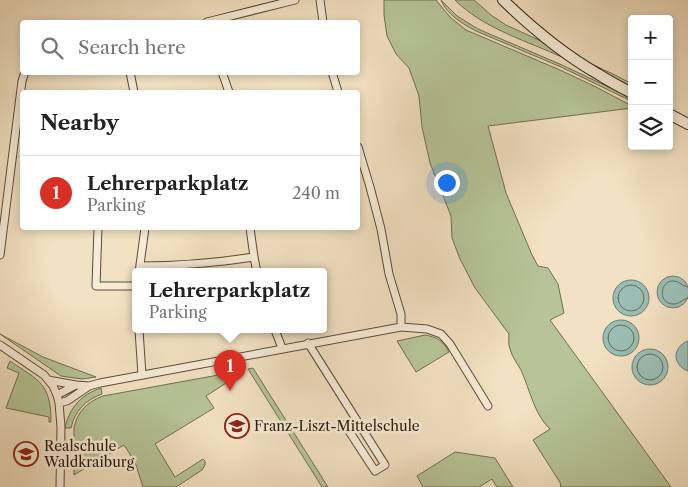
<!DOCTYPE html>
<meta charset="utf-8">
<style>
body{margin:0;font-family:"Libre Caslon Text",serif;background:#f2f2f2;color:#222}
.controls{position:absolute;right:15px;top:15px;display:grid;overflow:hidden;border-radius:5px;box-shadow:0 2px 8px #0003}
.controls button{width:45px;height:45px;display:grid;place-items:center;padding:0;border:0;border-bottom:1px solid #e0e0e0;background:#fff;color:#222;font:25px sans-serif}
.you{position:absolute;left:446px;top:182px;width:18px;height:18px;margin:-12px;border:4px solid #fff;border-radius:50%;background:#1a73e8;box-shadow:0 0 0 8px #1a73e833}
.badge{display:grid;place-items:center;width:32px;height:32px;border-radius:50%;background:#d93025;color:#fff;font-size:16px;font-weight:700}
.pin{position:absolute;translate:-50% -41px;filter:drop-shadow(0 1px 2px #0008)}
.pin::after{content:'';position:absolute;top:26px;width:18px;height:15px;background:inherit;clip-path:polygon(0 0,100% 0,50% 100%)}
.popup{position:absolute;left:132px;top:268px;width:195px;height:65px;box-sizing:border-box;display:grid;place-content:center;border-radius:5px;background:#fff;filter:drop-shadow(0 1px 4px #0005);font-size:16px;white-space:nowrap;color:#767676}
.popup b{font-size:19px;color:#222}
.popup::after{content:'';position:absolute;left:50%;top:100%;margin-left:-10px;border:10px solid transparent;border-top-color:#fff}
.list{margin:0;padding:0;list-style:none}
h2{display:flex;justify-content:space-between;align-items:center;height:65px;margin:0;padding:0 20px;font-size:21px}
h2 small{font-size:16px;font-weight:400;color:#767676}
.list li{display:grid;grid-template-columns:32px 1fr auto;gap:15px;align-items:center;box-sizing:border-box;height:75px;padding:0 20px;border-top:1px solid #e0e0e0}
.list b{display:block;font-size:19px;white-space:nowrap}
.list p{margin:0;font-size:16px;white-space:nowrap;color:#767676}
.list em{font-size:16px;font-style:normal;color:#767676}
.icon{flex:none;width:28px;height:28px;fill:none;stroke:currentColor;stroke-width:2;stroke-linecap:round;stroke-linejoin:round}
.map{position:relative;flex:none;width:688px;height:487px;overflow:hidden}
.search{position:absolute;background:#fff;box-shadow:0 2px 8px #0003;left:20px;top:20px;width:340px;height:55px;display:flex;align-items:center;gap:12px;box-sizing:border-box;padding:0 18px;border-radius:5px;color:#767676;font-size:19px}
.panel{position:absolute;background:#fff;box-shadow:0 2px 8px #0003;left:20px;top:90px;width:340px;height:140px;border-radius:5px}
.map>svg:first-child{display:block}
.green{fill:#b6c497;stroke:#706e52}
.water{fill:#9bbeb4;stroke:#6e7c71}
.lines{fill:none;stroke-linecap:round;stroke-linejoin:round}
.shore{stroke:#636b60;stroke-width:1}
.street-casing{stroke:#5d4a3a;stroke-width:9}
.secondary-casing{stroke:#2b180c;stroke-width:12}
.street{stroke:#f7ecd7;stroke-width:7}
.secondary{stroke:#f7ecd7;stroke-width:10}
.labels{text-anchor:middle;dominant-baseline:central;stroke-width:5;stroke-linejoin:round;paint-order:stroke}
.poi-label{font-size:14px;fill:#2b180c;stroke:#f7ecd7;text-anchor:start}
</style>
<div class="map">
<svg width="688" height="487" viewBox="0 0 688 487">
<rect width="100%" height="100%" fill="#f2e1c2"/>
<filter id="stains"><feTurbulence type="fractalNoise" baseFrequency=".004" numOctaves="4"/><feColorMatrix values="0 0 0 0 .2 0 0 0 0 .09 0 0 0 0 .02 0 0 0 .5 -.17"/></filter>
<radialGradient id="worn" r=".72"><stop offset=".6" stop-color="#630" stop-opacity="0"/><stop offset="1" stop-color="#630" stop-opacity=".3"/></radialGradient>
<path class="green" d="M384,0H436L450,17L466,30L560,70L596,87L632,106V108L488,126L506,193L532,255L538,266L548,268L558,284L564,313L550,320L671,487H560L561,484L533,440L550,429C534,414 530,390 521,370C517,363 512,357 510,349C508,344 509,339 509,334L475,288L460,259L452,238L451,216L430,163L422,127L419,96L409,68L396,54L387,36L384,15Z
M441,0L457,16L478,29L562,65L598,82L623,94L629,100L561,67L476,31C463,24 447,15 441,0Z
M455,0H474L491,15L506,25L613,74L632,84V89C606,77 581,65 555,54C521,39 482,27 455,0Z
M0,334L43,357L96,377L82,379L61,376Z
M425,335C437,337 443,341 449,352L416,372L397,341Z
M10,361C39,381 51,383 51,422H49V417L6,408L19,373L7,368Z
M253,368L328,487H322L248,369Z
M235,372L237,376L206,396L214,408L155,444L175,477L203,459L205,461V465L202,470L176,487H143L135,462L124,445L74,475V427C78,411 87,402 103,396Z
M101,388L102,394C86,400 75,410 71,428H65C69,408 82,394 101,388Z
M455,452L495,458L513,487H497L492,479L479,487H423L417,476Z"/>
<path class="water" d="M657 292a16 16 0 1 1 32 0a16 16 0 1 1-32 0Z
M613 298a18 18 0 1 1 36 0a18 18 0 1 1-36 0Z
M603 338a18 18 0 1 1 36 0a18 18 0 1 1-36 0Z
M688,341V371C672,365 672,347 688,341Z
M632 367a18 18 0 1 1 36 0a18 18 0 1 1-36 0Z"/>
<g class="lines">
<path class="shore" d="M618 298a13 13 0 1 1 26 0a13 13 0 1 1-26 0Z
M688,287C682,286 679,281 673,281C659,281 658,305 674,304C680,304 682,299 688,298
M608 338a13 13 0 1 1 26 0a13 13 0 1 1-26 0Z
M637 367a13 13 0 1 1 26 0a13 13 0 1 1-26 0Z"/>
<defs>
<path id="street" d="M320,0L323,22
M207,22L295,0
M130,72L134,92
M222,72L229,92
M332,72L338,92
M358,147L370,187L381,229L389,274L401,314V327
M98,228L96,286H136
M250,228L254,257L257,272
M0,255L22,81L25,72
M140,266C178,266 215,263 254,257
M139,272L145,228
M139,330L142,375
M275,330L282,348
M308,343L385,465L375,471L345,425L356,419
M0,345L44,375L53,386L57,395L59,403L61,427L60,487
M48,380L76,385
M57,395L76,385L89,386
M59,403L67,401L89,386L100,383L401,327L427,329L441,334L450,344L488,406"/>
<path id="secondary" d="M503,0C532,28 563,54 598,74C609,81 620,87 632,93
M669,114L688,124"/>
</defs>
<use href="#street" class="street-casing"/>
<use href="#secondary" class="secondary-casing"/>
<use href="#street" class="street"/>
<use href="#secondary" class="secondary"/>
</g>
<defs>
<symbol id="school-ring" viewBox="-11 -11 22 22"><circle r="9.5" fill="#f7ecd7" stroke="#8f2418" stroke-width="1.5"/><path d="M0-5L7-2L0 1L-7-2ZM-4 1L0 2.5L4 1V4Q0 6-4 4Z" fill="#8f2418"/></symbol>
</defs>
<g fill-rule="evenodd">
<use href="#school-ring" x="223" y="412" width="28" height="28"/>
<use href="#school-ring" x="12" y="440" width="28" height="28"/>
</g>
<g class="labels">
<g class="poi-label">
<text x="254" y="426">Franz-Liszt-Mittelschule</text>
<text x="44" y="446">Realschule<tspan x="44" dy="16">Waldkraiburg</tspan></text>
</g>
</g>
<rect width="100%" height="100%" filter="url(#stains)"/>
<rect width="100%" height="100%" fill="url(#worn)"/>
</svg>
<div class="controls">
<button>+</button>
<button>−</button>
<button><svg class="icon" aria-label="layers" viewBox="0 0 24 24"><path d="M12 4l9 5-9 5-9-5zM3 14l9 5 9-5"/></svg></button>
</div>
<div class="you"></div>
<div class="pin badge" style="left:230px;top:391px">1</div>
<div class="popup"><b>Lehrerparkplatz</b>Parking</div>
<div class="search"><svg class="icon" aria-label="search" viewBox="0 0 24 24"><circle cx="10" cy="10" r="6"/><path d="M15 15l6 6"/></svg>Search here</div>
<section class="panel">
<h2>Nearby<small></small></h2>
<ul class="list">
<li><span class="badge">1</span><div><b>Lehrerparkplatz</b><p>Parking</p></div><em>240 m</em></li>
</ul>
</section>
</div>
